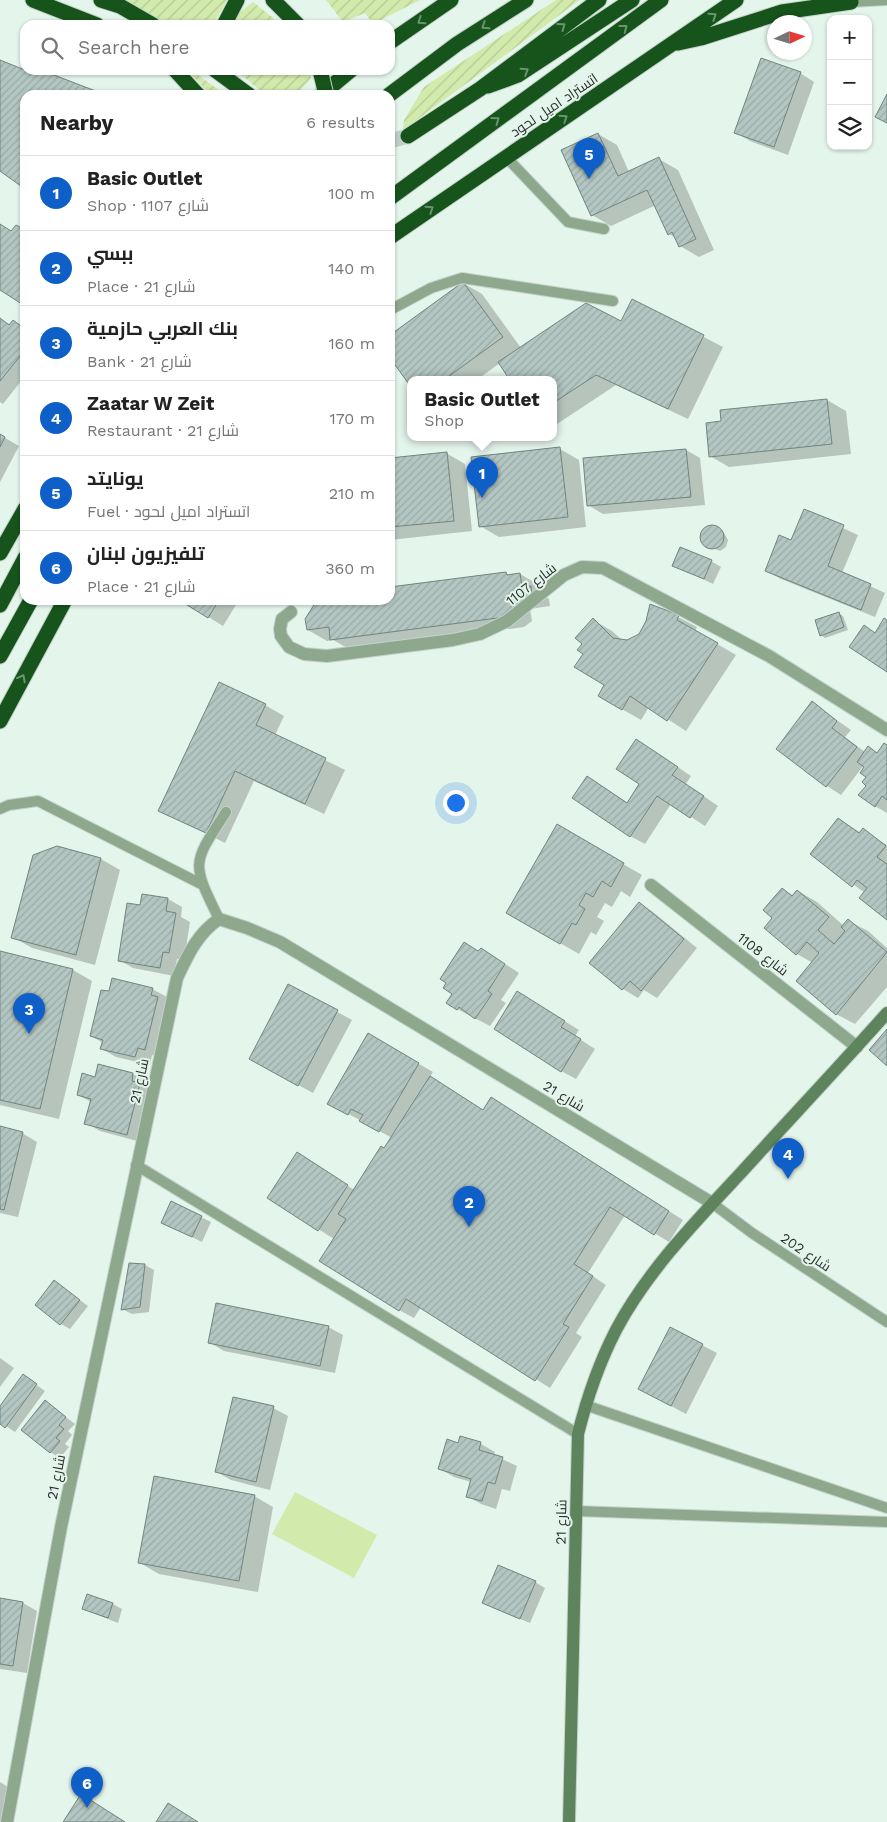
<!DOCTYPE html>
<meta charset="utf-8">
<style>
body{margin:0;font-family:"Work Sans",Cairo,sans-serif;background:#f6f6f6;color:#222}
.controls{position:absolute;right:15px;top:15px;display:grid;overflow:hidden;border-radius:10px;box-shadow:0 1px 4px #0004}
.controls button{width:45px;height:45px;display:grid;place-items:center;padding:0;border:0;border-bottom:1px solid #e0e0e0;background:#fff;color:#222;font:25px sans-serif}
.compass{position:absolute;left:767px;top:15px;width:45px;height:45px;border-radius:50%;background:#fff;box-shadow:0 1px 4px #0004;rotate:86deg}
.you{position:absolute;left:455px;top:802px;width:18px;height:18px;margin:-12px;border:4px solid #fff;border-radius:50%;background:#1a73e8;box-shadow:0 0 0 8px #1a73e833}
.badge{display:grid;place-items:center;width:32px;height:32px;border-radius:50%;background:#0f5fc9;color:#fff;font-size:16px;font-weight:700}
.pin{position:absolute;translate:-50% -41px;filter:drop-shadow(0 1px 2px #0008)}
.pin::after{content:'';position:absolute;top:26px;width:18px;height:15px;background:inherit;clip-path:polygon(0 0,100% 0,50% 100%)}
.popup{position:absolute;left:407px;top:376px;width:150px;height:65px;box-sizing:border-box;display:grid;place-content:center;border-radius:10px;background:#fff;filter:drop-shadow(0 1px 4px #0005);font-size:16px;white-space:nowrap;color:#767676}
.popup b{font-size:19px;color:#222}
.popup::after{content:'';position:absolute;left:50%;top:100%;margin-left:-10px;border:10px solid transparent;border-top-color:#fff}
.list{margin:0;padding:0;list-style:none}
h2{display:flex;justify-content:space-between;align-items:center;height:65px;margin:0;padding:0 20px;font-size:21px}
h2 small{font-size:16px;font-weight:400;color:#767676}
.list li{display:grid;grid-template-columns:32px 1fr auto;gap:15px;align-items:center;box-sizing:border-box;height:75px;padding:0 20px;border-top:1px solid #e0e0e0}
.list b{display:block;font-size:19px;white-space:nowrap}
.list p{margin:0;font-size:16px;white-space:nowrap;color:#767676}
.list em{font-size:16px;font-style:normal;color:#767676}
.icon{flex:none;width:28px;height:28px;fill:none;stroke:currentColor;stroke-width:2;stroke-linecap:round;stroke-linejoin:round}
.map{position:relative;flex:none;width:887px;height:1822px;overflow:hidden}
.search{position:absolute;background:#fff;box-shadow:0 1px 4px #0004;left:20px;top:20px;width:375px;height:55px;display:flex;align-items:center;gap:12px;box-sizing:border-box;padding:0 18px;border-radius:15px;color:#767676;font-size:19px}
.panel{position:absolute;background:#fff;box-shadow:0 1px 4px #0004;left:20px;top:90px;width:375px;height:515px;border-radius:15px}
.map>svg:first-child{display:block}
.green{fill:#d2eaac}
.garden{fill:url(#garden-furrows)}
.shadow{fill:#0003}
.building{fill:url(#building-hatch);stroke:#728480}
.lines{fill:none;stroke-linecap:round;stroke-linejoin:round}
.highway-tunnel{stroke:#bfcec6;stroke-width:15;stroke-dasharray:15 8;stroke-linecap:butt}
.lane-casing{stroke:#c3d2ca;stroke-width:12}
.street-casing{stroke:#c3d2ca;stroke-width:14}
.secondary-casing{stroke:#c3d2ca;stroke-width:14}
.highway-casing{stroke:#c3d2ca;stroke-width:17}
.lane{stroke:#8da88c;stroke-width:10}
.street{stroke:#8da88c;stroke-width:12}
.secondary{stroke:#5d845c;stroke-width:12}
.highway{stroke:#16541b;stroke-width:15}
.highway-bridge-casing{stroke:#c3d2ca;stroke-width:17;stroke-linecap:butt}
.highway-bridge{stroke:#16541b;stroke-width:15}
.oneway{stroke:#68946f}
.labels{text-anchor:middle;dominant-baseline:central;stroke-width:4;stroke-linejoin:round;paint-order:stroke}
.street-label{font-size:14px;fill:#2a302d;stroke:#e4f5ec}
</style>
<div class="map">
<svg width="887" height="1822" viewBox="0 0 887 1822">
<defs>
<pattern id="garden-furrows" width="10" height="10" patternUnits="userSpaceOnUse" patternTransform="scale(1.25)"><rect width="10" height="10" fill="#d2eaac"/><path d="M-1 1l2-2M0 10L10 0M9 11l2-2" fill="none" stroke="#b4c994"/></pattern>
<pattern id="building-hatch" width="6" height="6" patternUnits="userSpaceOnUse" patternTransform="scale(1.25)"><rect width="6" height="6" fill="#b3c6c2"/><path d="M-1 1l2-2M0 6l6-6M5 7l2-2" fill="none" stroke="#9aaaa7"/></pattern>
</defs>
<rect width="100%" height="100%" fill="#e4f5ec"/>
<path class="green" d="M295,1492L377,1535L354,1578L272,1534Z"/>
<path class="garden" d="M114,0H227L213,25H167Z
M326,0H420L373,24L365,13L343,22Z
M556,0H580L403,130L404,120L424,87Z
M253,2L282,25H232L240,12Z
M187,70H191L226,95H211Z
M236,70H309L311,78L296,95H265Z"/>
<path class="shadow" d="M800,73L814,82L788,155L750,141L736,133Z
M598,134L617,145L629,172L659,159L678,170L714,250L699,257L680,246L676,238L669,234L656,205L611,226L592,215Z
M463,283L482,294L521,348L622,322L633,300L723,347L688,419L616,385L554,426L553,379H511L500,363L478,379H411L390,356V337Z
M0,319L11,325L14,321L25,328V376L3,404L0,402Z
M827,400L846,411L851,454L729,467L710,456Z
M0,435L19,446L0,482Z
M560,449L579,460L586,527L499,537L480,526Z
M686,450L700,458L705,505L603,514L588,505Z
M446,453L465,464L472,531L390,540V459Z
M804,510L858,535L842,573L885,593L875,617L781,579L766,570L792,542Z
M712,527L723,531L728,540L726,547L720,551L705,545L702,538L703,532Z
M711,561L721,567L713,584L674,565Z
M506,573L510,576L520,574L539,585L540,593L549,599L550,606L530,609L532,621L524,627L351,650L333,640L327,641L308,630L319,600H390V588Z
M181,600H239L223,626Z
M838,613L843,616L848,630L825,638L821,635Z
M678,617L697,627L695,631L736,655L686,731L649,707L641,720L599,696L605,685L584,654V644L593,620L612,631L622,640L627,641Z
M812,703L851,730L845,737L865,752L869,748L879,754L887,746V813L875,806L867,785L866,767L864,765L841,795L827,786Z
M265,705L284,716L275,735L345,770L324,814L254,781L225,843L160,810Z
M651,749L691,776L686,784L718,806L705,826L671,804L645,844L630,836L602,786L628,803L641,784Z
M839,819L861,833L863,830L887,845V918L865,893L812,854Z
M558,826L642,875L630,897L621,891L612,907L605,903L597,917L604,921L596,935L591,932L579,954L508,913Z
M101,859L120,870L95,965L32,948L13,937Z
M782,889L794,896L798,891L817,902L844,926L849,921L868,931L887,948V987L855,1024L836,1014L813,963L797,954Z
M143,895L168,899L182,907L181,917L190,922L184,960L177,959L174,976L133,968L119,960L141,907Z
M639,903L653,912L697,948L657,998L644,990L638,998L623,989L591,962Z
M482,949L519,973L501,1000L506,1003L490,1026L457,1009L453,993Z
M0,953L73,970L92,981L59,1119L0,1105Z
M289,986L352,1020L313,1093L265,1067Z
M152,989L167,997L165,1003L172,1006L160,1057L152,1055L150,1065L116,1057L102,1049L103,1043L91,1036L110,993Z
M532,1001L579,1030L575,1036L595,1049L576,1079L561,1071Z
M368,1035L433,1072L430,1077L483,1111L506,1107L683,1220L669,1242L625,1215L588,1273L606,1285L576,1333L582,1337L550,1388L421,1307L414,1318L399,1310L334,1239L269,1198L312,1162L354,1190L392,1138L329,1103Z
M99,1065L133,1074L147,1083L146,1088L154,1092L141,1142L100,1131L86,1123L91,1102L78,1095L96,1078Z
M0,1128L22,1133L37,1142L18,1217L0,1213Z
M201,1217L211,1222L202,1242L163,1223Z
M130,1265H145L154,1270L149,1312L132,1314L122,1309Z
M55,1282L88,1306L70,1329L61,1324Z
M328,1327L343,1335L335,1373L224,1351L209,1342Z
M671,1329L717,1353L686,1414L654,1397Z
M0,1358L14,1368L0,1387Z
M32,1382L45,1391L15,1432L0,1422V1408Z
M46,1402L75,1424L68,1431L72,1435L65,1444L69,1447L60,1458L50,1452Z
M273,1408L288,1416L270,1490L231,1480L217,1472Z
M461,1438L481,1444L495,1452L494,1455L517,1466L510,1491L502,1489L496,1509L481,1504L467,1496L471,1482L454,1477L440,1469L459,1444Z
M254,1496L273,1507L258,1592L159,1574L140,1563Z
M535,1582L545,1588L530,1623L493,1608Z
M0,1599L23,1603L37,1611L27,1673L0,1669Z
M113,1604L122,1609L118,1623L83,1609Z
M0,1782L11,1789L6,1822H0Z"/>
<path class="building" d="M761,58L801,72L774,147L734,133Z
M0,60L30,72L31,70H41L106,95H25V189L0,171Z
M887,94V123L875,117Z
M598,133L618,176L659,157L696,239L679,247L672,232L668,235L647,190L591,216L561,150Z
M0,224L11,231L16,225L25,230V306L0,290Z
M463,282L503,337L445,379H411V387L390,358V335Z
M632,299L704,335L668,409L596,375L553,403V379H509L498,362L586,303L621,321Z
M0,318L9,325L13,320L25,329V350L0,381Z
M827,399L832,444L709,457L706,423L721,421L720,410Z
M0,434L5,437L0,447Z
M560,447L568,517L479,527L471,457Z
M686,449L691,497L587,506L583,458Z
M447,452L454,521L390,527V458Z
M804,509L844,525L828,566L871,584L861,610L765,571L779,535L791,540Z
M700 537a12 12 0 1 1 24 0a12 12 0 1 1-24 0Z
M680,547L712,560L704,579L672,566Z
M506,572L507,575L520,573L522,587L531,586L532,596L512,599L514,610L505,617L330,640L329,627L307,630L305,619L317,600H390V587Z
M179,600H219L208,618Z
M650,604L679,615L677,620L718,643L667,721L630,696L622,710L598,696L604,685L574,667L583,654L577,650L582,644L575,638L593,618L613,638L627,640L639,634L646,621Z
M839,612L844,627L820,636L815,620Z
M884,618L887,620V672L849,647L864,625L875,633Z
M219,682L266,704L256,725L326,758L305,804L235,771L206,833L158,811Z
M812,701L837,721L832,728L857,747L826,787L776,749Z
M636,739L678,767L672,775L704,796L690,818L657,796L630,837L572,798L587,776L627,803L639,784L616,769Z
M884,743L887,745V800L882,796L875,807L858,795L866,786L862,782L866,777L860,773L864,767L857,762L868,746L877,753Z
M838,818L859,833L863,828L886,846L877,857L887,864V920L859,898L867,888L857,880L852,887L810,854Z
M557,824L624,863L611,887L602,881L593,897L586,893L579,905L585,909L576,925L572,923L560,944L506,913Z
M57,846L101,858L76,955L11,938L33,855Z
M782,888L792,896L797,890L829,917L818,930L834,944L845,931L841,927L848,919L887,952L836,1015L796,981L819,953L807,942L796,955L764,928L772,918L763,910Z
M142,894L168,898L166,911L176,913L169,953L163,952L160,968L118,961L127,903L140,905Z
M639,902L684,939L641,991L630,981L622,990L589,963Z
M464,942L478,951L481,948L505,964L488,991L492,994L475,1019L459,1007L457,1010L446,1003L452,994L443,988L446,983L440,979Z
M0,951L73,969L40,1109L0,1100Z
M112,978L153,988L151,995L158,997L145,1050L138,1048L135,1057L100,1049L103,1040L90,1036L101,990L109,991Z
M288,984L338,1010L298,1086L249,1059Z
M517,991L565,1021L561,1027L581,1039L561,1072L494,1029Z
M887,1029V1066L869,1050Z
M368,1033L419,1063L379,1132L359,1121L363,1115L351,1109L348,1115L327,1104Z
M98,1064L133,1073L132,1081L140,1083L127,1135L84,1124L91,1099L77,1095L82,1073L95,1077Z
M430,1076L483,1110L491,1097L669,1211L654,1235L610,1207L574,1264L593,1276L563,1324L569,1327L535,1381L406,1299L399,1311L319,1261L346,1219L338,1214L381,1146L384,1148Z
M0,1126L23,1132L4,1210L0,1209Z
M297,1152L348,1185L318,1231L267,1198Z
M171,1201L202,1216L192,1237L161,1223Z
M129,1263L145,1264L140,1307L121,1310Z
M54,1280L80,1300L60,1325L35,1305Z
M216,1303L329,1326L320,1366L208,1343Z
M670,1327L703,1344L671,1406L638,1389Z
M23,1374L37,1384L5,1428L0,1424V1406Z
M233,1397L274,1406L256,1482L215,1472Z
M45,1400L66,1417L59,1425L64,1429L56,1438L60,1441L50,1453L21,1430Z
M460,1436L481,1442L479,1450L503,1457L495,1484L488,1482L482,1501L466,1497L471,1479L438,1469L447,1439L458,1443Z
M154,1476L255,1495L239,1581L138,1563Z
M498,1565L536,1581L520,1619L482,1603Z
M87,1594L113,1603L108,1618L82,1609Z
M0,1598L23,1602L13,1666L0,1664Z
M81,1794L125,1822H63Z
M168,1803L198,1822H156Z"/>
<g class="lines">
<path class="highway-tunnel" d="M390,141L408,136"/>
<defs>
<path id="lane" d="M850,0L851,2L887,0
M506,157L568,222L604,229
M390,310L431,288L462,278L613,301
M0,809L9,805L38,801L203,885
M219,919C191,862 192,864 226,812
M136,1165L578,1434
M712,1203L752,1233L887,1322
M585,1405L887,1508
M576,1511L887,1522"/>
<path id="street" d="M291,612L282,619L280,629L281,636L289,647L304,654L327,656L453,640L480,634L507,621L564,575L582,567L603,568L769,656L887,730
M651,885L857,1047
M7,1822L61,1527L177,978C188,955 197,934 219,919L247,928L280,942L712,1203"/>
<path id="secondary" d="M569,1822L578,1434C587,1398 599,1363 616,1330C646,1273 694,1223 738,1176C787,1122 838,1068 887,1013"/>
<path id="highway" d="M33,0L97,25
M101,0L120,6L153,25
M273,0L298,25
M224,25L237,0
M390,42L451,0
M678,43L701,38L782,12L851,2
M175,70L198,95
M215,70L249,95
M488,86L518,75L632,0
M321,95L351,70
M389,95L457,44L526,0
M408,136L480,89L599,0
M390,198L661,0
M390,237L736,0
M0,553L25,509
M0,605L25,558
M0,656L31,600
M0,721L65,600"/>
</defs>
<use href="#lane" class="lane-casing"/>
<use href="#street" class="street-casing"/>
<use href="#secondary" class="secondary-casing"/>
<use href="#highway" class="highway-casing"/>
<use href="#lane" class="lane"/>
<use href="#street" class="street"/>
<use href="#secondary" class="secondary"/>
<use href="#highway" class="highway"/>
<defs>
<path id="highway-bridge" d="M320,70L326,95"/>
</defs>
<use href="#highway-bridge" class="highway-bridge-casing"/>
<use href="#highway-bridge" class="highway-bridge"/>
</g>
<defs><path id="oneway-chevron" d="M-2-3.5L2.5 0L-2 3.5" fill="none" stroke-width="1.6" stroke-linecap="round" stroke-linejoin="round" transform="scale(1.25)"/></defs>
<g class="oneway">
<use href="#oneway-chevron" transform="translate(713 16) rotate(-34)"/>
<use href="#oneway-chevron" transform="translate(421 21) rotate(146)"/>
<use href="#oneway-chevron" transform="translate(485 26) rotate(147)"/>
<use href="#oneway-chevron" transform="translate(562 26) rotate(-36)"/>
<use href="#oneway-chevron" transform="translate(624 28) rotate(-37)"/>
<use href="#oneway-chevron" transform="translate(525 71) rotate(-33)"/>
<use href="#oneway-chevron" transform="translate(564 118) rotate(-34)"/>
<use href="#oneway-chevron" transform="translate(496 120) rotate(-36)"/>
<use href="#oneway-chevron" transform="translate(430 209) rotate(-34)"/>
<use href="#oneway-chevron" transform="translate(22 678) rotate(-62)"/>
</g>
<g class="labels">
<g class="street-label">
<text transform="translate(554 105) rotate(-34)">اتستراد اميل لحود</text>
<text transform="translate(531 584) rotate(-38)">شارع 1107</text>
<text transform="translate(763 954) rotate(38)">شارع 1108</text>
<text transform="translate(139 1081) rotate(-78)">شارع 21</text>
<text transform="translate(564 1096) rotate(31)">شارع 21</text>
<text transform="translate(806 1252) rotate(34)">شارع 202</text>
<text transform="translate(56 1477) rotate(-79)">شارع 21</text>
<text transform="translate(561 1522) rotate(-89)">شارع 21</text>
</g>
</g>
</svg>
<div class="controls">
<button>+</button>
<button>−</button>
<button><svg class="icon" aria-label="layers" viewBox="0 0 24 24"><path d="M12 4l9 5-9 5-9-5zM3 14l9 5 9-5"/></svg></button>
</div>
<svg class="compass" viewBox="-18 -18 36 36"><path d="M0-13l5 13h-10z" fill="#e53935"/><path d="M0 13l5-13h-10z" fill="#767676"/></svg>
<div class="you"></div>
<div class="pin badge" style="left:482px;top:498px">1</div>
<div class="popup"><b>Basic Outlet</b>Shop</div>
<div class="pin badge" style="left:469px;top:1227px">2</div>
<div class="pin badge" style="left:29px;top:1034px">3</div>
<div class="pin badge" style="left:788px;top:1179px">4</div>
<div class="pin badge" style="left:589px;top:179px">5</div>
<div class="pin badge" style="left:87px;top:1808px">6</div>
<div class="search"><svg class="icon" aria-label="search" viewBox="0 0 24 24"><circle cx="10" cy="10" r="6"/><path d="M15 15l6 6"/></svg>Search here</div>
<section class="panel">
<h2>Nearby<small>6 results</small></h2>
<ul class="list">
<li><span class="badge">1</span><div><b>Basic Outlet</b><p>Shop · شارع 1107</p></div><em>100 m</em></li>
<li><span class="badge">2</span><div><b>ببسي</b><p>Place · شارع 21</p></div><em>140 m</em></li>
<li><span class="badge">3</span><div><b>بنك العربي حازمية</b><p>Bank · شارع 21</p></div><em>160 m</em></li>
<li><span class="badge">4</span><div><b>Zaatar W Zeit</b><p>Restaurant · شارع 21</p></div><em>170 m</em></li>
<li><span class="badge">5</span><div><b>يونايتد</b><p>Fuel · اتستراد اميل لحود</p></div><em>210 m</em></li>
<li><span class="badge">6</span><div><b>تلفيزيون لبنان</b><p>Place · شارع 21</p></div><em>360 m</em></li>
</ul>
</section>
</div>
